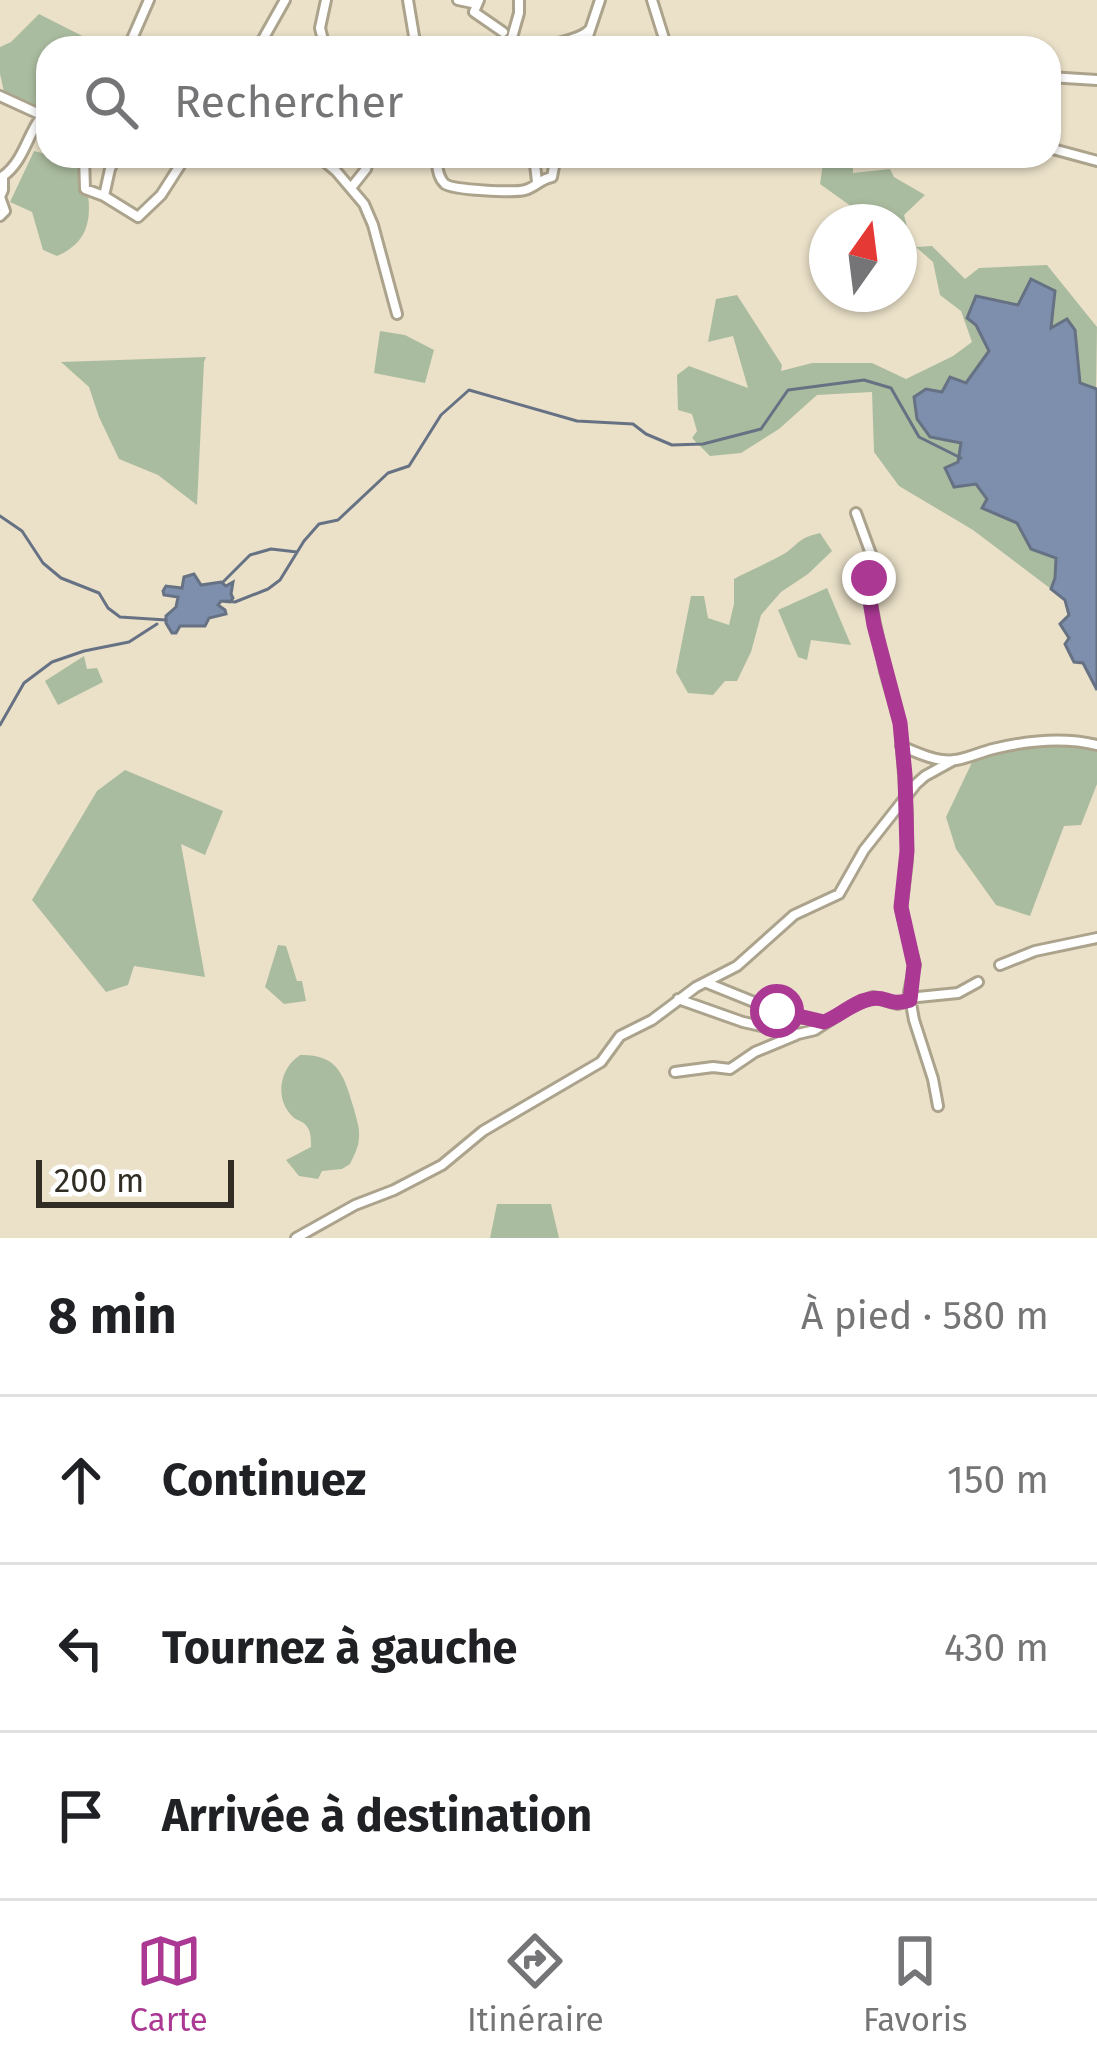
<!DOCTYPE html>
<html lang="fr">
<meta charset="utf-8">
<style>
body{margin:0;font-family:"Fira Sans",sans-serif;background:#f6f6f6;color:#202124}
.compass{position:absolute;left:809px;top:204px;width:108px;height:108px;border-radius:50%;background:#fff;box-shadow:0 3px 9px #0004;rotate:14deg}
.scale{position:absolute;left:36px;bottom:30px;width:198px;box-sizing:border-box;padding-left:12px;border:6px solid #312d24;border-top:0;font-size:33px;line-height:42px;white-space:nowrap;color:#312d24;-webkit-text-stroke:9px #fff;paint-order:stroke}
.stop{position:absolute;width:36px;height:36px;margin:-27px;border:9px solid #ab3994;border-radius:50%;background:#fff}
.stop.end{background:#ab3994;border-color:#fff;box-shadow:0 3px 12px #0008}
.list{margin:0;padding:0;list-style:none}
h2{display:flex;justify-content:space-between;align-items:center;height:156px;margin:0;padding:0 48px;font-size:51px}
h2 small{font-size:39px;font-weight:400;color:#757577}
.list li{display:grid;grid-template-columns:78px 1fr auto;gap:36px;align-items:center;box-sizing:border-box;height:168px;padding:0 48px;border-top:3px solid #e0e0e0}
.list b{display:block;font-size:45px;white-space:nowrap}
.list em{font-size:39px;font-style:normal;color:#757577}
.icon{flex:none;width:66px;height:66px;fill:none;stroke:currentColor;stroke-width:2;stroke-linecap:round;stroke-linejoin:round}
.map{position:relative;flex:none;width:1097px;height:1238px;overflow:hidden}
.search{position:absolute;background:#fff;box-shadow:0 3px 9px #0004;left:36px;right:36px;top:36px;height:132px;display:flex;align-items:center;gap:30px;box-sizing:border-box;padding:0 42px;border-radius:36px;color:#757577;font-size:45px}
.sheet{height:660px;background:#fff}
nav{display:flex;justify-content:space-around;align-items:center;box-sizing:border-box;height:168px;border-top:3px solid #e0e0e0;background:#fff;font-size:33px;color:#757577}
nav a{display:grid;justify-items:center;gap:6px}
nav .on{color:#ab3994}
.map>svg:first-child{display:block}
.green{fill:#aabc9f}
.water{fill:#7d8fad;stroke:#667284;stroke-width:3}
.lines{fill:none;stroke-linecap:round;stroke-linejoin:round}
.stream{stroke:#667284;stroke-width:3}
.street-casing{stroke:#aca38d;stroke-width:14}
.street{stroke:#fff;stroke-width:8}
.route{stroke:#ab3994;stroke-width:15}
</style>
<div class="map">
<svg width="1097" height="1238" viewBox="0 0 1097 1238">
<rect width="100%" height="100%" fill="#ebe1c9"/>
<path class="green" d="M39,14L106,48H48V112L5,96L0,74V47L11,42Z
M34,151L83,164C90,202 99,238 57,256L43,250L32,212L10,202Z
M824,156H853V173L890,169L894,177L925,195L904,215L913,250L899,240V222H873L820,184Z
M932,246L965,279L979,268L1047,265L1097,327L1096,390L1080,383L1075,330L1068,320L1051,329L1019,306L1006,304L976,325L989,351L966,384L957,379L961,442L958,462L987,499L982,508L1017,523L1031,549L1056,558L1055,578L1051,589L973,530L899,486L874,452L872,392L817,395L779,429L741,453L710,456L692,438L697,431L692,414L678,410L677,375L689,366L748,388L733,336L708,342L716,299L737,295L782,365L781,371L812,363H872L906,379L953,356L972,342L961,311L940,295L933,262L916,247Z
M380,331L405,335L434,350L425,383L374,373Z
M206,357L204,362L197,505L158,475L119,459L99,417L89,387L61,362Z
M820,533L832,551L808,574L781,592L761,615L751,652L737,681H725L713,695L688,693L676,672L691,596H704L708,618L729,625L734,604V579C750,570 773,561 787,552C802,540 800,538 820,533Z
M827,588L851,645L811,640L807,660L798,657L778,610Z
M84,656L87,669L97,668L103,682L58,705L45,681Z
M1040,742L1097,747V784L1081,825L1064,826L1030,916L996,905L956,849L946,817L976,754Z
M125,770L223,811L205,855L181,844L205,977L134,966L128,985L106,992L32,900L97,791Z
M278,945L286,946L297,981H302L306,1001L284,1004L265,987Z
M300,1055C339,1054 344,1076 354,1109C356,1118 360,1127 359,1137C359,1147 354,1155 350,1164L342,1169L322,1171L318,1179L299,1176L286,1160L311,1147C311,1141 311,1133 308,1128C303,1120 298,1122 292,1116C274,1098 280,1068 300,1055Z
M497,1204H551L559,1238H490Z"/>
<path class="water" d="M1031,279L1055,291L1051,328L1067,319L1075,330L1080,383L1097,389V690L1083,663L1074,662L1065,644L1069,638L1060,624L1069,615L1065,600L1051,589L1055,578L1056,558L1031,549L1017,523L982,508L987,499L976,484L954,487L945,468L958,462L961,443L930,437L917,419L914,397L926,389L942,392L950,377L966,383L989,351L976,325L967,318L976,296L1018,305Z
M194,574L201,585L221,582L226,586L233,582L231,594L233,598L230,602L221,601L218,605L225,610L226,614L209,618L205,626H180L176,633H172L166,623V616L176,607L178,597L164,595L163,591L166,586L182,588L184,577Z"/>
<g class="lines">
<path class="stream" d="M0,516L22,531L43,563L61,578L99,593L108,608L120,617L166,620
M223,582L250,555L271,549L297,552
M226,601L235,602L268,589L280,580L304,541L319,524L338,520L388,473L409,466L441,415L469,390L577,421L633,424L646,434L672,445L703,444L761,429L788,390L864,380L891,388L919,437L961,458
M0,725L24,683L52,662L84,651L129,642L157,624"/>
<defs>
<path id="street" d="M408,0L416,48
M458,0L477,4
M479,0L474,12L503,32
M652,0L667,48
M128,48L149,0
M258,48L285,0
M325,48L320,28L326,0
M509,48L519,13V0
M538,48C551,45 580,39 588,31
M584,48L600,0
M1049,77L1097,80
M0,96L48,118
M1049,148L1097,161
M84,156L85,189L104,196L138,217L161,195L186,156
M318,156L336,171L364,204L373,225L397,314
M435,156C438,166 437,177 445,184C453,190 514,193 525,190C536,187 540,179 552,177L556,156
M534,156L537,182
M351,188L366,169L370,156
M104,196L110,169L116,156
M0,197L3,190V176C23,162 27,136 41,117
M0,216L5,211L0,197
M856,513L871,554L869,595L885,671L900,723L907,813V861L901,910L915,965L909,992L914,1020L933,1079L938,1106
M901,746C917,753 939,763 956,760C968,758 981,752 993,749C1026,741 1064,737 1097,745
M1000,965L1035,951L1097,938
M707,983L784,1014L822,1022
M678,999L743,1022L798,1034L815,1030L850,1007L873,997L898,1004L918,997L958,993L978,982
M675,1072L713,1067L730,1069L755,1052L796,1035
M296,1238L355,1205L394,1190L442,1165L483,1131L601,1062L620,1036L652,1020L696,987L737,966L794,915L839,894L864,850L916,784L925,776L954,760"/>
</defs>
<use href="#street" class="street-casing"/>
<use href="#street" class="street"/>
</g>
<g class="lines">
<path class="route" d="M777,1011L824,1022C840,1016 853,1002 870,999C887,995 888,1007 910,1000L914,965L901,907L907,851L905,775L900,723L874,625L869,595V578"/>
</g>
</svg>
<svg class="compass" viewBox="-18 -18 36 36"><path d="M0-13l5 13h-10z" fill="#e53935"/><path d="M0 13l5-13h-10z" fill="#757577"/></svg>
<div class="scale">200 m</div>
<div class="stop" style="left:777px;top:1011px"></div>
<div class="stop end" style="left:869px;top:578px"></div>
<div class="search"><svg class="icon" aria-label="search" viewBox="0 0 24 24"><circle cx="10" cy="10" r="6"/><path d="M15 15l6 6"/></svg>Rechercher</div>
</div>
<section class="sheet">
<h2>8 min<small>À pied · 580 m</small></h2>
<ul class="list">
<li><svg class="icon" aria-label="ahead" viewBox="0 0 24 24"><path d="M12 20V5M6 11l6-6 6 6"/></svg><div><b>Continuez</b></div><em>150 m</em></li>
<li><svg class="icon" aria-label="left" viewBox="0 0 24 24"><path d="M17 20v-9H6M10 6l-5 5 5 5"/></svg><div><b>Tournez à gauche</b></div><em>430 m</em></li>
<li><svg class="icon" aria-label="arrive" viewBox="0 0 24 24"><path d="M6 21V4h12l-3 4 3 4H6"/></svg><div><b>Arrivée à destination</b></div></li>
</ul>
</section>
<nav>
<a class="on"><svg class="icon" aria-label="map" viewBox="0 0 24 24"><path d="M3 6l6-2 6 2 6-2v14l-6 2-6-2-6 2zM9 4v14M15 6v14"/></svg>Carte</a>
<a><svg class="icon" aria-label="directions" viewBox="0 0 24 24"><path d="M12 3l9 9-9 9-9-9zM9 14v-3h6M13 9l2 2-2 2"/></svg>Itinéraire</a>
<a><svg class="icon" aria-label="saved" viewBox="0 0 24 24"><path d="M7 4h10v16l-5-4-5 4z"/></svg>Favoris</a>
</nav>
